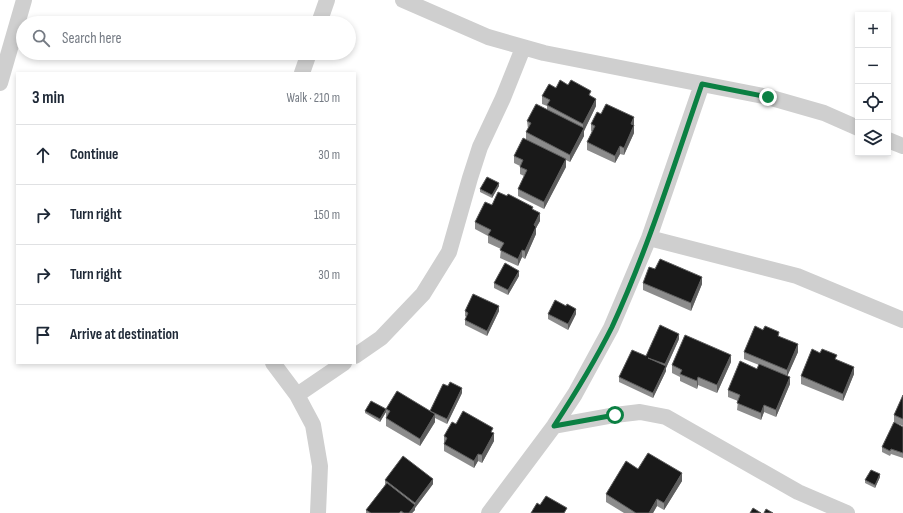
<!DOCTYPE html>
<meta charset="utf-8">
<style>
body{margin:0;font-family:"Sofia Sans Condensed",sans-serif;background:#f6f6f7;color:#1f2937}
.controls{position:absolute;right:12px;top:12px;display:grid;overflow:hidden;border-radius:0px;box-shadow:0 2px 6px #0003}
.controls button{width:36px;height:36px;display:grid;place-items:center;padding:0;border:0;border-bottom:1px solid #e0e1e3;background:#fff;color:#1f2937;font:20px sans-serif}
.stop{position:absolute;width:12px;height:12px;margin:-9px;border:3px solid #0b8043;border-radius:50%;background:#fff}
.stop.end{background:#0b8043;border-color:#fff;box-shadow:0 1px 4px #0008}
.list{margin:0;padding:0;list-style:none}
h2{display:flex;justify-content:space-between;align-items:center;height:52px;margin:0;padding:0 16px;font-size:17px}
h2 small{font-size:13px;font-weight:400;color:#747a83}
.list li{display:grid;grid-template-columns:26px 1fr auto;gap:12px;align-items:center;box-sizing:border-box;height:60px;padding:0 16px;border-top:1px solid #e0e1e3}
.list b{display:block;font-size:15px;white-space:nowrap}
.list em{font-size:13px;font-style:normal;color:#747a83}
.icon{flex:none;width:22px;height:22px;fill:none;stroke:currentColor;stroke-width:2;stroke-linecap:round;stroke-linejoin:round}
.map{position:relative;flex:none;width:903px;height:513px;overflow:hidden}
.search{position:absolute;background:#fff;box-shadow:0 2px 6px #0003;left:16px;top:16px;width:340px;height:44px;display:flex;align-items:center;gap:10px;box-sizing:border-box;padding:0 14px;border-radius:22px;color:#747a83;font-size:15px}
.panel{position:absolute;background:#fff;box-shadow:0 2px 6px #0003;left:16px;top:72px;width:340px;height:292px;border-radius:0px}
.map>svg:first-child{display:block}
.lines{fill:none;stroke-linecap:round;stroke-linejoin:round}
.minor{stroke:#cfcfcf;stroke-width:16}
.wall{fill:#8c8c8c}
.shaded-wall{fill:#5e5e5e}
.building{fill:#191919;stroke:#5e5e5e}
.route{stroke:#0b8043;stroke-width:5}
</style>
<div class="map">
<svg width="903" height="513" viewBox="0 0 903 513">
<rect width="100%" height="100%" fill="#fff"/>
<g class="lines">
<path class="minor" d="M403,0L488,37L544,53L768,97L824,113L858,128
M319,23L327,0
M302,73L309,53
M0,83L24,0
M888,140L903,146
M649,238L797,276L903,320
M355,356L381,338L423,294L449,252L470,178L480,147L503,98L523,48
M273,363L297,395L313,425L320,466L318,513
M297,395L344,363
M554,426L615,415L640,412L666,417L798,492L847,513
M489,513L554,426L575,394L611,328L649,238L702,84"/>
</g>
<path class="wall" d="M556,88L591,96L596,106L584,131V136L570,162L566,160V167L544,209L518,196V189L524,176L520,174V166L514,163V156L526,139V132L528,129L527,121L547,109V106L542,104V96Z
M601,114L634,124V133L624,155L620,154L615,163L587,150V142L592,132L591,131V124Z
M499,186L492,198L480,192V189Z
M492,205L533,210L540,221L536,228V234L525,259L522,257L518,266L500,258L501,249L488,243V236L475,229V222Z
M655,269L702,284L691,311L643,290V283Z
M519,276L508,295L494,288V283Z
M465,311H499L487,336L465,325V320L466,317L465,316Z
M548,314H576L568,330L548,319Z
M779,337L798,352L787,376L790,384L776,417L764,412L761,420L737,410L738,401L728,397V390L757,369L759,365L744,359V352Z
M679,339L666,368V371L653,398L619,382V377L646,356Z
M837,360L854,374L843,401L801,384V376Z
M731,362L717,393L698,385L697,389L680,381V377L672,373V365Z
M462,393L447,424L435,418V422L420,446L386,426V418L387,417L386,416V409L430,411Z
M903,395V426L894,422V415Z
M365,411L386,412L380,422L365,413Z
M903,427V458L891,454L890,456L882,452V447Z
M493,433L494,441L482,463L478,461L474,468L444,451V436Z
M638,469L682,481L664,510L657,506L653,513H624L606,502V494Z
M880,477L875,488L865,483V480Z
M385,480L433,484L415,508V510L412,513H366V510L385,485Z"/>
<path class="shaded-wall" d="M596,99V106L584,131V136L570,162V155L583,129V124Z
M634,117V124L631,131V124Z
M634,125V133L624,155V148Z
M620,146V154L615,163V156Z
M566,159V167L544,209V202Z
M499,183V186L492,198V195Z
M540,213V221L536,228V234L525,259V251L534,225Z
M522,250V257L518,266V259Z
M519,271V276L508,295V290Z
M702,277V284L691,311V303Z
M499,306V311L487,336V331Z
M576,309V314L568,330V324Z
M679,334V339L666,368V371L653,398V393L665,368V364Z
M798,344V352L787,377V370Z
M731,355V362L717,393V385Z
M854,367V374L843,401V394Z
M698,377V385L697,389V381Z
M790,377V384L776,417V410Z
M462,388V393L447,424V419Z
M764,405V412L761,420V413Z
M386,409V412L380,422V419Z
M435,414V422L420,446V439Z
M494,433V441L482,463V455Z
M478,454V461L474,468V461Z
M682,473V481L664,510V503Z
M880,474V477L875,488V485Z
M433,479V484L415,508V503Z
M657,499V506L653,513H649Z
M415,505V510L412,513H409Z"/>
<path class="building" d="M560,80L568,85L571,80L591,91L589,95L596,99L583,124L547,105L550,100L542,96L549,84L556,88Z
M536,104L584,128L570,155L526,132L531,123L527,121Z
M606,104L634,117L631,124L634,125L624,148L620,146L615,156L587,142L595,126L591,124L597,112L601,114Z
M523,138L566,159L544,202L518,189L527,170L520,167L523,160L514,156Z
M487,177L499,183L492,195L480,189Z
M498,192L507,196L508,194L533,207L532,209L540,213L534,225L536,227L525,251L522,250L518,259L500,250L504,243L488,235L491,230L475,222L485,202L492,205Z
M660,259L702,277L691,303L643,283L649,267L655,269Z
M505,263L519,271L508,290L494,283Z
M473,294L499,306L487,331L465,320L468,313L465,311Z
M555,300L566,306L567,304L576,309L568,324L548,314Z
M660,325L679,334L665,364L648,358L666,366L653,393L619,377L632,350L646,356Z
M755,326L763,330L765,326L779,332L778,336L798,344L787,370L744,352Z
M685,335L731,355L717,385L698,377L697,381L680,374L682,370L672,365Z
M812,349L820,353L822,349L837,355L835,359L854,367L843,394L801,376Z
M740,361L757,369L759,364L790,377L776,410L764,405L761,413L737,403L740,395L728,390Z
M450,382L462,388L447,419L430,411L443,384L448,386Z
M397,391L435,414L420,439L386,418L390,411L386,409Z
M903,395V419L894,415Z
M371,401L386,409L380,419L365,411Z
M463,411L493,428L491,432L494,433L482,455L478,454L474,461L444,444L447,438L444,436L452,422L456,424Z
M894,422L903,427V453L891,449L890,451L882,447Z
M648,453L682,473L664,503L657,499L649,513H636L606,494L626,461L638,469Z
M403,456L433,479L415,503L385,480Z
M871,470L880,474L875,485L865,480Z
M387,483L415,505L409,513H404L401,511L399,513H371L366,510Z
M546,496L567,508L564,513H531L537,503L540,505Z
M753,508L761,513H750Z
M766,509L773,513H764Z"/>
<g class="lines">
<path class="route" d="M615,415L554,426C575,394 595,361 612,327C648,249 674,165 702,84L768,97"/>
</g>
</svg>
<div class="controls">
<button>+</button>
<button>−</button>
<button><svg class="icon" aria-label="locate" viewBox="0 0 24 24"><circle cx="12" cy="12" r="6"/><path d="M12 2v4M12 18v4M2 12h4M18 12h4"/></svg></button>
<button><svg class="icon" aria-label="layers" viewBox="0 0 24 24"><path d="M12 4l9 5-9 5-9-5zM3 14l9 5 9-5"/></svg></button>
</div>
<div class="stop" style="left:615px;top:415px"></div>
<div class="stop end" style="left:768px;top:97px"></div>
<div class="search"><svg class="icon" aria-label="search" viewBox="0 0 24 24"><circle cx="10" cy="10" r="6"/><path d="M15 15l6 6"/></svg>Search here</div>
<section class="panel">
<h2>3 min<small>Walk · 210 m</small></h2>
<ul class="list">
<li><svg class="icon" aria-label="ahead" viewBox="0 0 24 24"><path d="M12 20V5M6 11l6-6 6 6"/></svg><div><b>Continue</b></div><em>30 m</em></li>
<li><svg class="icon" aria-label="right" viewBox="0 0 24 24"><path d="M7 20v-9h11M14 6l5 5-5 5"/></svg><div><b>Turn right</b></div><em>150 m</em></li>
<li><svg class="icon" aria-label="right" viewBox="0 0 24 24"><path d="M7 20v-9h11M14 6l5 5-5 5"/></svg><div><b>Turn right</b></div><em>30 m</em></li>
<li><svg class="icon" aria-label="arrive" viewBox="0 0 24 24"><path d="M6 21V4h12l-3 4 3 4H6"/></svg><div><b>Arrive at destination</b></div></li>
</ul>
</section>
</div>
